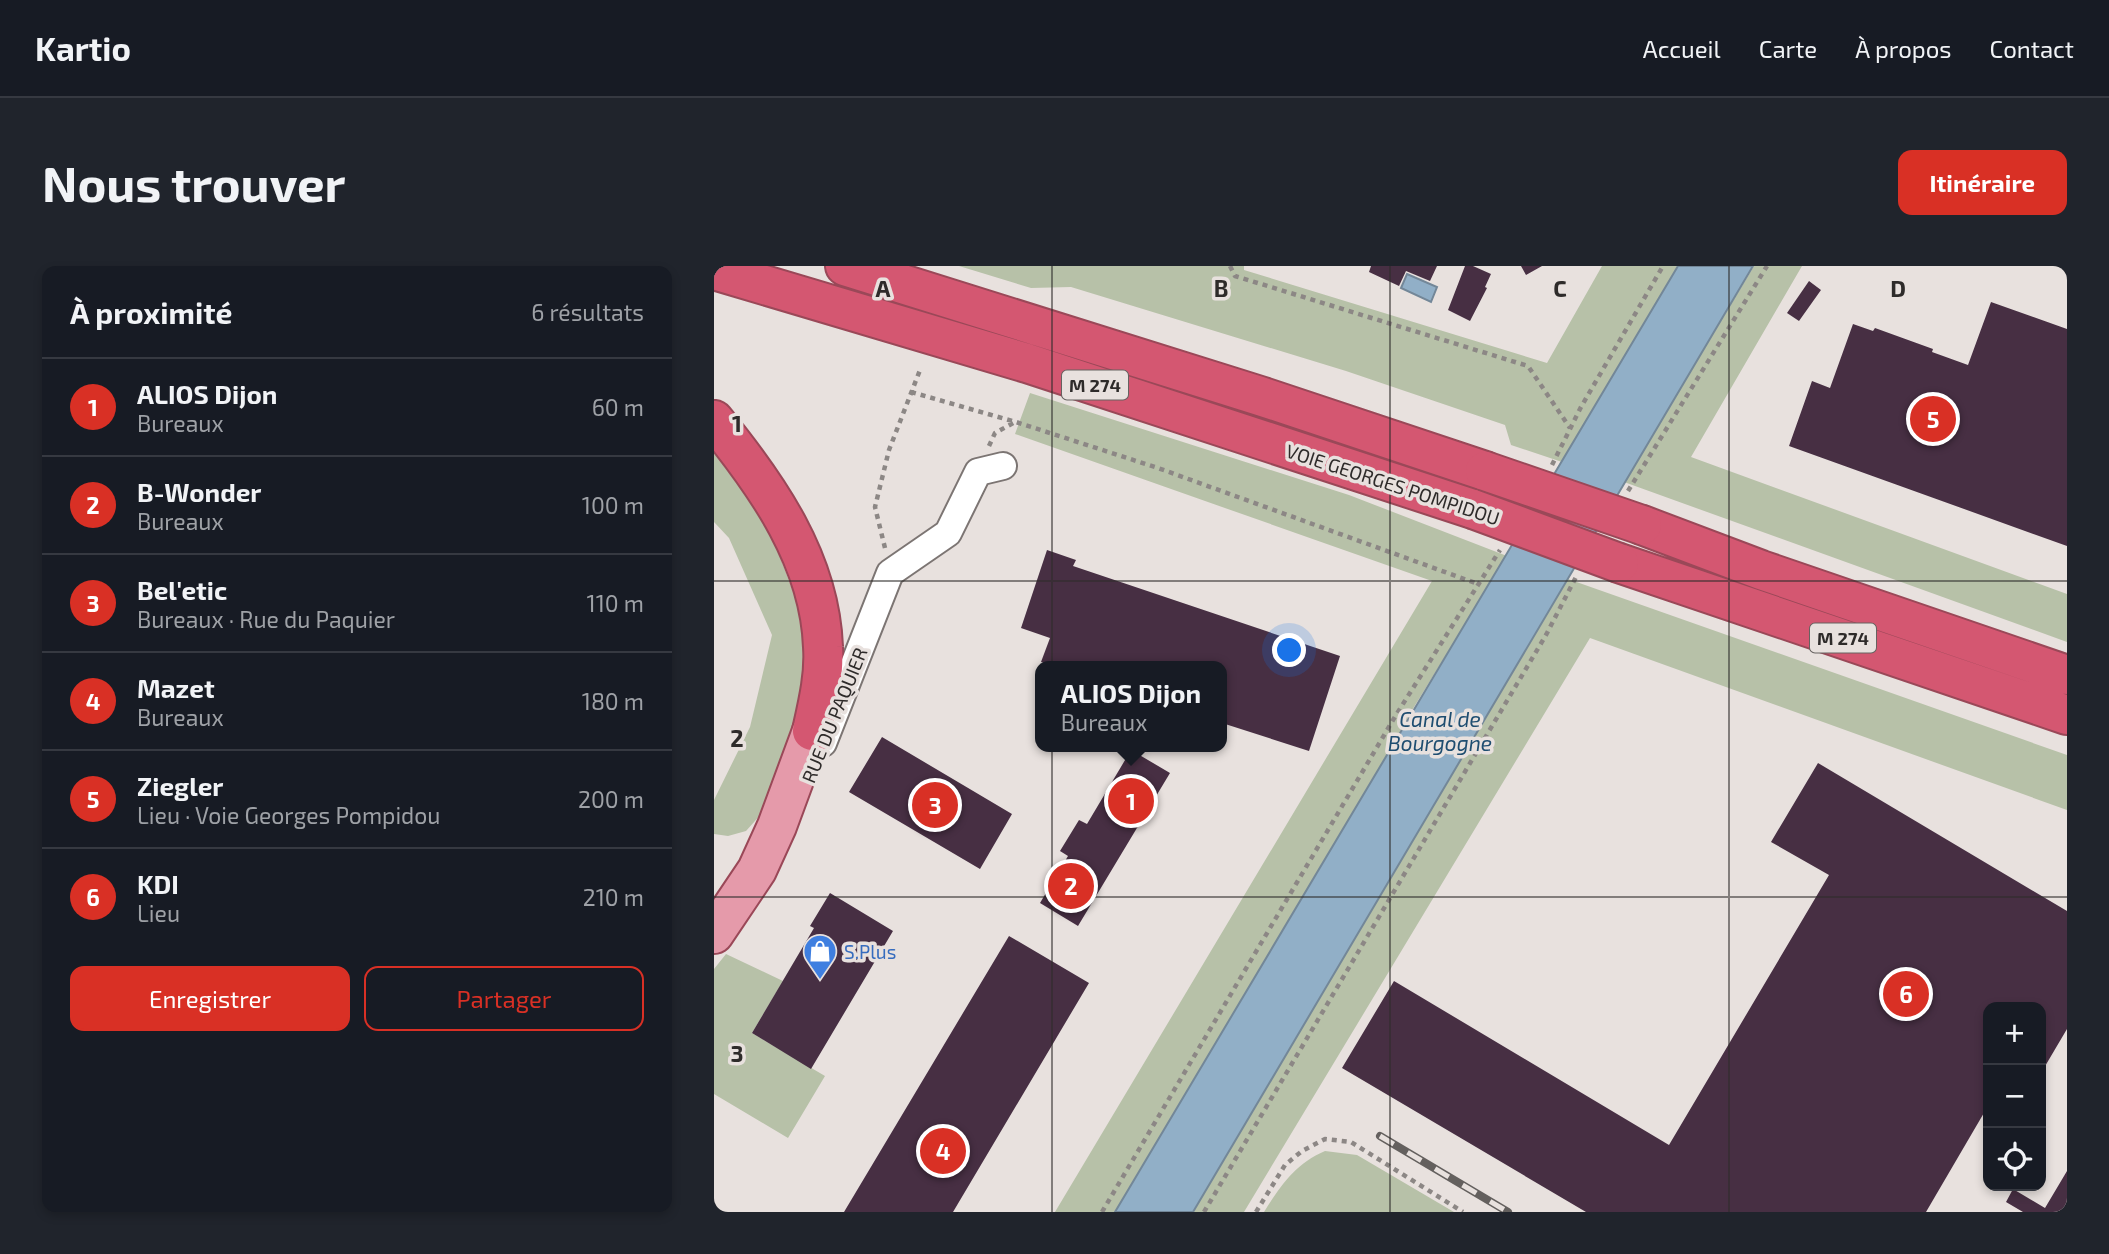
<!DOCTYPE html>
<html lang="fr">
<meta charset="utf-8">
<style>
body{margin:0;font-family:"Exo 2",sans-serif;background:#20242c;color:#f1f3f6}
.controls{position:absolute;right:21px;bottom:21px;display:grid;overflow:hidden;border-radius:14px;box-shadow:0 4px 10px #0003}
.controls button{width:63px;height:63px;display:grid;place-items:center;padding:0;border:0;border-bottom:2px solid #363941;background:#171b24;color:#f1f3f6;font:35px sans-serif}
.you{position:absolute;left:576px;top:385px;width:24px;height:24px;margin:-18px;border:5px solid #fff;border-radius:50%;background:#1a73e8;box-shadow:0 0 0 10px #1a73e833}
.badge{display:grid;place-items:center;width:46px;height:46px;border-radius:50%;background:#d93025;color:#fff;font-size:23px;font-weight:700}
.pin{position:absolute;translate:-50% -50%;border:4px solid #fff;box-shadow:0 2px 7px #0006}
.popup{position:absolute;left:321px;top:395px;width:192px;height:91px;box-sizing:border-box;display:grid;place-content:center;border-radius:14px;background:#171b24;filter:drop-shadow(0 2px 5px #0005);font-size:23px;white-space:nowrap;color:#9ea1a6}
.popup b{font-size:26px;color:#f1f3f6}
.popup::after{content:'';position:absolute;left:50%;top:100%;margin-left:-14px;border:14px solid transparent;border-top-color:#171b24}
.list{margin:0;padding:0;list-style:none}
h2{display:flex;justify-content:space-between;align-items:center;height:91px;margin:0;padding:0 28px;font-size:30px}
h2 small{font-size:23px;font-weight:400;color:#9ea1a6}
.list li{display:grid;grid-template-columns:46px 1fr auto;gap:21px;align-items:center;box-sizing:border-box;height:98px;padding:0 28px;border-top:2px solid #363941}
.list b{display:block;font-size:26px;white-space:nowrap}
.list p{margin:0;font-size:23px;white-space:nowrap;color:#9ea1a6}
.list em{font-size:23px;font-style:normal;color:#9ea1a6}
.actions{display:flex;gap:14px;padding:21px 28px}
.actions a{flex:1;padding:16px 0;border:2px solid #d93025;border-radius:14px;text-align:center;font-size:24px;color:#d93025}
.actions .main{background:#d93025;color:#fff}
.icon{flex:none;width:38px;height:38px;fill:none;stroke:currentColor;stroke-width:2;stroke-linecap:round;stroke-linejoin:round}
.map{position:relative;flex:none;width:1353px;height:946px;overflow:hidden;border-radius:14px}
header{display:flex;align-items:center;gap:42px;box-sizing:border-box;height:98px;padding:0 35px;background:#171b24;border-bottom:2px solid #363941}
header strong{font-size:33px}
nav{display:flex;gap:38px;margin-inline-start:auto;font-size:24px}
.intro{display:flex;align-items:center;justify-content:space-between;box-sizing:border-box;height:168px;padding:0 42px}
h1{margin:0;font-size:49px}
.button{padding:18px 32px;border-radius:14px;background:#d93025;color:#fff;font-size:24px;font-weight:700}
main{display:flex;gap:42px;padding:0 42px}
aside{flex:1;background:#171b24;border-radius:14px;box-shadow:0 4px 10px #0003}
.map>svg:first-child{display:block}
.green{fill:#b7c1a8}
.water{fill:#91afc7;stroke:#738798;stroke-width:2}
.building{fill:#472f43}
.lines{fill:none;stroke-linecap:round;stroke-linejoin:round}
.street-casing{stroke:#7c7573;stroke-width:30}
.primary-casing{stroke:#9a4858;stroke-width:42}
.highway-casing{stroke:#9a4858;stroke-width:42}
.path{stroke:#8c8785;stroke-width:4.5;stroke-dasharray:5 5;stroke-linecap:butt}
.street{stroke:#fff;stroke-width:26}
.primary{stroke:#e59aaa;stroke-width:38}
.highway{stroke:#d45771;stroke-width:38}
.rail-casing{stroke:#64605e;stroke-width:8}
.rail{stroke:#e8e1de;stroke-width:5;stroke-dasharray:16;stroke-linecap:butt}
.highway-bridge-casing{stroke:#9a4858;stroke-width:42;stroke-linecap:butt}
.highway-bridge{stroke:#d45771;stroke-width:38}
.grid{fill:none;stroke:#2e2b2a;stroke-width:2;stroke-opacity:0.55}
.labels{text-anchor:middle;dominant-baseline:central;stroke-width:7;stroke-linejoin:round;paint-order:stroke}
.shield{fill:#e8e1de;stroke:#666260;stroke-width:2}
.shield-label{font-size:18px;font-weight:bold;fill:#2e2b2a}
.street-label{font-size:19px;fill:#2e2b2a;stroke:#e8e1de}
.shop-label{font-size:19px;fill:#366cbe;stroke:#e8e1de;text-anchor:start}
.water-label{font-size:21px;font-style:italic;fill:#1e4d70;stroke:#e8e1de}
.grid-label{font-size:23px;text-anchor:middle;font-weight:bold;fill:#2e2b2a;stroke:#e8e1de;stroke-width:7;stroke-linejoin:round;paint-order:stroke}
</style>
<header>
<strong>Kartio</strong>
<nav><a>Accueil</a><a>Carte</a><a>À propos</a><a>Contact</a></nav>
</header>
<div class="intro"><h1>Nous trouver</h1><a class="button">Itinéraire</a></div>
<main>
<aside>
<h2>À proximité<small>6 résultats</small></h2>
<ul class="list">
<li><span class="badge">1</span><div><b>ALIOS Dijon</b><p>Bureaux</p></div><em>60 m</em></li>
<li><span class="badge">2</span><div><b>B-Wonder</b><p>Bureaux</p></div><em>100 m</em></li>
<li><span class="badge">3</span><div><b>Bel'etic</b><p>Bureaux · Rue du Paquier</p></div><em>110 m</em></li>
<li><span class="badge">4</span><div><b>Mazet</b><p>Bureaux</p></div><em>180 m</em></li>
<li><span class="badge">5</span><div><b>Ziegler</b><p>Lieu · Voie Georges Pompidou</p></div><em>200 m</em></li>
<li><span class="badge">6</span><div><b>KDI</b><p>Lieu</p></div><em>210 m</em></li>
</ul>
<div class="actions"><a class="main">Enregistrer</a><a>Partager</a></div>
</aside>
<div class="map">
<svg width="1353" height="946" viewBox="0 0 1353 946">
<rect width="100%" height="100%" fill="#e8e1de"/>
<path class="green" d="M245,0H530V4L833,97L888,0H964L848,196L797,179L791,159L632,105L357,21L317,22Z
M1040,0H1088L977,191L1353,328V376L910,216Z
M316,127L635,229L793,290L700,441L662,509L401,946H341L718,315L301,168Z
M0,183L14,200L61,277L92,361V413L76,474L49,546L32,565L14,570L0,568V534L36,461L58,369L15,272L0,256Z
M854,313L1353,489V544L876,372L530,946H479Z
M12,688L69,715L38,767L111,810L74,872L0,828V703Z
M611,885L643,889L740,946H550C567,919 581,898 611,885Z"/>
<path class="water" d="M964,0H1039L479,946H401Z
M693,8L723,21L717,36L687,22Z"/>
<path class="building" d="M657,0H723L716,15L692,5L685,20L655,6Z
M751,0H759L777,8L771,21L773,22L756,55L734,44Z
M807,0H828L812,9Z
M1095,15L1107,24L1085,55L1073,47Z
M1277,36L1353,63V280L1075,180L1098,115L1116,122L1139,58L1159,65L1161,62L1219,83L1218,86L1254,99Z
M333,284L362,294L359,300L626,390L595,485L508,457V400H339L327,396L336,372L307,362Z
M168,471L298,548L266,603L135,526Z
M417,484L456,507L364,660L326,637L354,590L346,585L365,554L373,558Z
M1104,497L1353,645V763L1327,807V741H1274V840L1212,946H872L628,802L680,715L955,879L1115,609L1057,576Z
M116,627L179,665L97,803L38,767L100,662L96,660Z
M295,670L375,717L239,946H130Z
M1353,905V946H1309L1292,936L1299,923L1331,942Z"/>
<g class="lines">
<defs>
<path id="street" d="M109,477L176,307L234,267L264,206L289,200"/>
<path id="primary" d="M0,668L43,604L63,560L98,465"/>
<path id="highway" d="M131,0L546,130L771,205
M0,4L313,97L759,243
M0,154C53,219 106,294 109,381C111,409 104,438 98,465
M928,259L1047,304L1353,409
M905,297L1353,449"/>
</defs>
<use href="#street" class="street-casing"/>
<use href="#primary" class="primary-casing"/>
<use href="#highway" class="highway-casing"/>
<path class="path" d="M516,0L521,10L814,100L856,162
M197,126L302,156L444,202L764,318
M275,180L281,167L301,156
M838,199L867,141L949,0
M914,225L1053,0
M171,282L161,241L175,184L206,104
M388,946L682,449L786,284
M490,946L832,369L862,311
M542,946L571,899L588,885L611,873L637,876L749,946"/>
<use href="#street" class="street"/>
<use href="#primary" class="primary"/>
<use href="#highway" class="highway"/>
<defs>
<path id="rail" d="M666,870L794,946"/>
</defs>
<use href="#rail" class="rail-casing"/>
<use href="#rail" class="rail"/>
<defs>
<path id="highway-bridge" d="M771,205L928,259
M759,243L905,297"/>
</defs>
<use href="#highway-bridge" class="highway-bridge-casing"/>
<use href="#highway-bridge" class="highway-bridge"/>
</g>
<path class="grid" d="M338,0V946M676,0V946M1015,0V946M0,315H1353M0,631H1353"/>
<defs>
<symbol id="shop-pin" viewBox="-11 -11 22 30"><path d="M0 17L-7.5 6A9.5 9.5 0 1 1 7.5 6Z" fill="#3f7fe0" stroke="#e8e1de"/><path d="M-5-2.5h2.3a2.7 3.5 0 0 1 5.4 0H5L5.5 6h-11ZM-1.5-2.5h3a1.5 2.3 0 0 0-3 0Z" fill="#fff"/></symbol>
</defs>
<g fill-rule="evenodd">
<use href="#shop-pin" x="87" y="666" width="38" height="52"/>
</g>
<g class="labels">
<g class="shield">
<rect x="348" y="104.5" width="66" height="29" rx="5"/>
<rect x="1096" y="357.5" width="66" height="29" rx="5"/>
</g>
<g class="shield-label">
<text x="381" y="119">M 274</text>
<text x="1129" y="372">M 274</text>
</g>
<g class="street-label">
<text transform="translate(679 218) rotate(18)">VOIE GEORGES POMPIDOU</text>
<text transform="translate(120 449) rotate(-68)">RUE DU PAQUIER</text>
</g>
<g class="shop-label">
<text x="130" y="685">S.Plus</text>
</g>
<g class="water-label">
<text x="726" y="452">Canal de<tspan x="726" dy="24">Bourgogne</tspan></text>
</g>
</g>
<g class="grid-label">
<text x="169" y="31">A</text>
<text x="507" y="31">B</text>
<text x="846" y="31">C</text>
<text x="1184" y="31">D</text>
<text x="23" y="166">1</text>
<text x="23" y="481">2</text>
<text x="23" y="796">3</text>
</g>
</svg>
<div class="controls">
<button>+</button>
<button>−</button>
<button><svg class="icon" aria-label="locate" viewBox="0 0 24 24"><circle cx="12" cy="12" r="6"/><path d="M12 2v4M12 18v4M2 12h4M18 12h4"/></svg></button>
</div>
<div class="you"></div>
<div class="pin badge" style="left:417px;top:535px">1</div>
<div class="popup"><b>ALIOS Dijon</b>Bureaux</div>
<div class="pin badge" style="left:357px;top:620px">2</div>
<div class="pin badge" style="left:221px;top:539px">3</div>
<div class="pin badge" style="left:229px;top:885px">4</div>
<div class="pin badge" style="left:1219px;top:153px">5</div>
<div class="pin badge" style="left:1192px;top:728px">6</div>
</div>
</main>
